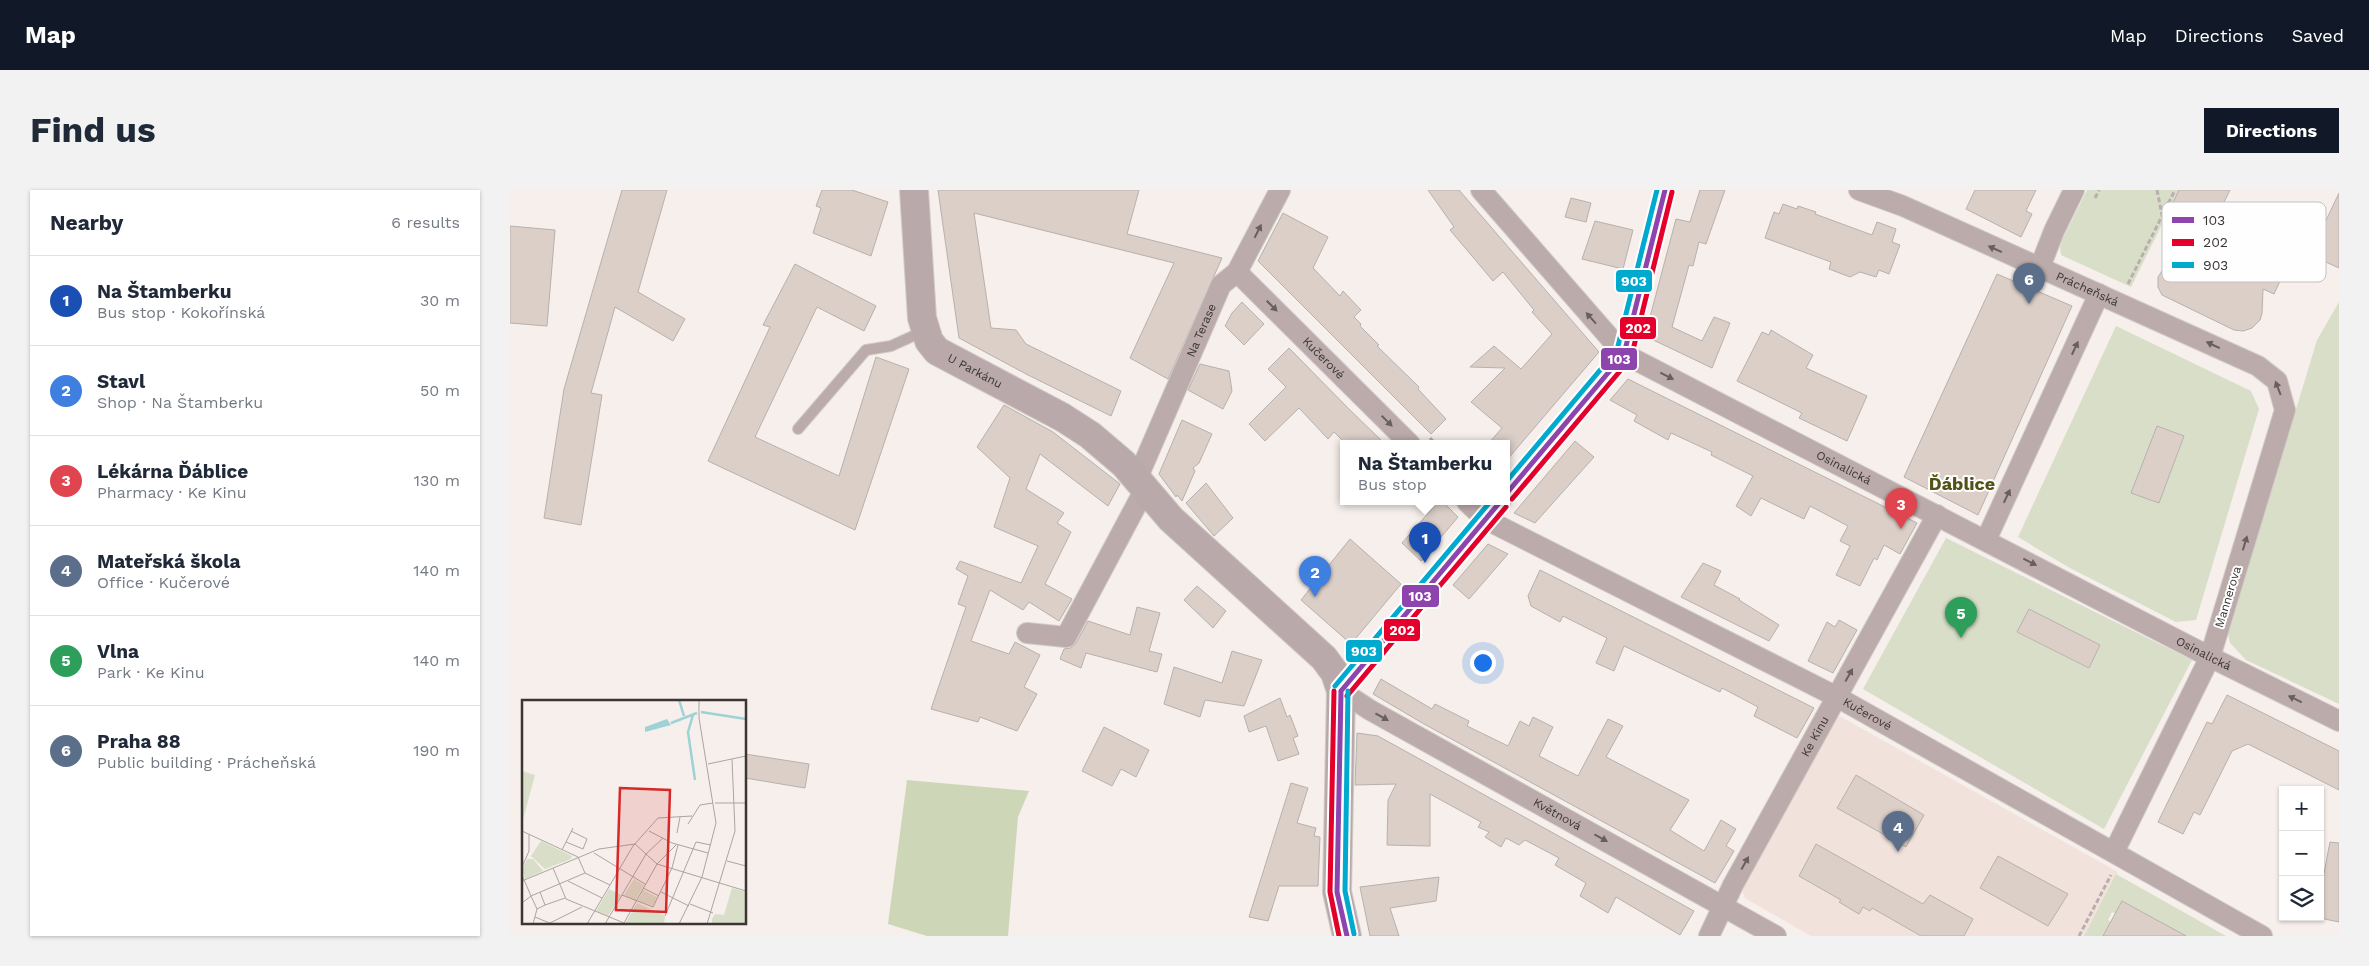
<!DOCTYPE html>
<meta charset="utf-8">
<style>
body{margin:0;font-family:"Work Sans",sans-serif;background:#f2f2f3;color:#1f2937}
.controls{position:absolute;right:15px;bottom:15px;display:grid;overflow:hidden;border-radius:0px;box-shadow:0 1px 4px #0004}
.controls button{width:45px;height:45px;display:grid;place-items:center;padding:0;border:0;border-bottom:1px solid #e0e1e3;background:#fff;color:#1f2937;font:25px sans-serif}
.you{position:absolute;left:972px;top:472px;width:18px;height:18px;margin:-12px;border:4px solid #fff;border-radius:50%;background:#1a73e8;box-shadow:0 0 0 8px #1a73e833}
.badge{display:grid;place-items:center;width:32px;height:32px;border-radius:50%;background:#111827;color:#fff;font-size:16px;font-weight:700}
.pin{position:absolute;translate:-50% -41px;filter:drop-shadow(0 1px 2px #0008)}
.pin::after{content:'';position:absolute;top:26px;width:18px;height:15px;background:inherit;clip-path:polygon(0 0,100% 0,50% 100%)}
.popup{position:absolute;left:830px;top:250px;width:170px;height:65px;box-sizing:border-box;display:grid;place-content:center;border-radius:0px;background:#fff;filter:drop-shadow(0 1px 4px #0005);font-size:16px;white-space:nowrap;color:#747a83}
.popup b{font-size:19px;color:#1f2937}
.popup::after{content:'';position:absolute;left:50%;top:100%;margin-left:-10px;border:10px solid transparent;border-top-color:#fff}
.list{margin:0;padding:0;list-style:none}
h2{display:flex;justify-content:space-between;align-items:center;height:65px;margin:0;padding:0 20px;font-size:21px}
h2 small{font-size:16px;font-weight:400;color:#747a83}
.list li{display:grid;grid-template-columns:32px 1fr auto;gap:15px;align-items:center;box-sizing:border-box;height:90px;padding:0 20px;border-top:1px solid #e0e1e3}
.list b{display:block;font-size:19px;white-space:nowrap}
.list p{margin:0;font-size:16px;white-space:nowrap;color:#747a83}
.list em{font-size:16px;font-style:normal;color:#747a83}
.icon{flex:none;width:28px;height:28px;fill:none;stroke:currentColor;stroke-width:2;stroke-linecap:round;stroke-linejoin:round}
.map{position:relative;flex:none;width:1829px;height:746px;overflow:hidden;border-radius:0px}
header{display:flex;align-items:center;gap:30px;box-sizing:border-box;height:70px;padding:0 25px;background:#111827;color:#fff}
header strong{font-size:24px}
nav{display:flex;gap:28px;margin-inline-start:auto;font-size:18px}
.intro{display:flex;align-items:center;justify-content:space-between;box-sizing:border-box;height:120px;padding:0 30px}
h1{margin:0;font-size:35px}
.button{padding:12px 22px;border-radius:0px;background:#111827;color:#fff;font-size:18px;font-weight:700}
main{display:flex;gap:30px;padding:0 30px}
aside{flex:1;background:#fff;border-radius:0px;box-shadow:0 1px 4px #0004}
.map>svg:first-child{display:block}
.built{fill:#f1e2db}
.green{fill:#d8dec8;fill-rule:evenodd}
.forest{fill:#cdd7b8}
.building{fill:#dccfc8;stroke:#b6b1ae}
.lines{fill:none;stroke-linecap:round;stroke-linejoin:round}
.lane-casing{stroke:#d0cbc7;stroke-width:12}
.street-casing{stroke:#d0cbc7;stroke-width:22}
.secondary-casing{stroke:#d0cbc7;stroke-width:30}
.path{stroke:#baaeae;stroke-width:3;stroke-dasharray:5 2.5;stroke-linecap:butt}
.lane{stroke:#bbabab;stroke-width:10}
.street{stroke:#bbabab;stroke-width:20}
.secondary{stroke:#baa9aa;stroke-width:28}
.bus-1-casing{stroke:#fefefe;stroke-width:9}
.bus-2-casing{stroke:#fefefe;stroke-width:9}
.bus-3-casing{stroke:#fefefe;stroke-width:9}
.bus-1{stroke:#8e44ad;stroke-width:5}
.bus-2{stroke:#e4002b;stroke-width:5}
.bus-3{stroke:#00a9ce;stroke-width:5}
.oneway{fill:#685e5d}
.labels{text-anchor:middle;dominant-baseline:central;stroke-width:4;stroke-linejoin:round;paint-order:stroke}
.street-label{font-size:12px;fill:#3b3533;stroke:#fefefe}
.district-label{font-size:18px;font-weight:bold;fill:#525216;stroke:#fefefe}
.inset-river{fill:none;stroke:#9fd2d5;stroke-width:2.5}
.inset-road{fill:none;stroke:#aba5a1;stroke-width:1}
.view{fill:#d62828;fill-opacity:0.15;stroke:#d62828;stroke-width:2.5}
.inset-edge{fill:none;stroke:#3b3533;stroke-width:2.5}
.key{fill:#fefefe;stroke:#c4c2c1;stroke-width:1}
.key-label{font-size:14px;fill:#3b3533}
.line-badge{stroke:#fefefe;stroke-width:2}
.badge-label{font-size:14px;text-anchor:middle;font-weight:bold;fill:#fff}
</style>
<header>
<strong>Map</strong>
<nav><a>Map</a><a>Directions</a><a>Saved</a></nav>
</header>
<div class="intro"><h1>Find us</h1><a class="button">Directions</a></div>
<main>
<aside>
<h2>Nearby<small>6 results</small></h2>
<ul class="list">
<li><span class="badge" style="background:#1a4fb4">1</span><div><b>Na Štamberku</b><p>Bus stop · Kokořínská</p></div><em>30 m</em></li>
<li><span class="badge" style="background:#3f7fe0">2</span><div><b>Stavl</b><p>Shop · Na Štamberku</p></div><em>50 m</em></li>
<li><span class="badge" style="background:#e0444e">3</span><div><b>Lékárna Ďáblice</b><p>Pharmacy · Ke Kinu</p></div><em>130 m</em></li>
<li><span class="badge" style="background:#5c6f8a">4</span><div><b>Mateřská škola</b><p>Office · Kučerové</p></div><em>140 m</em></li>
<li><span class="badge" style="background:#2e9e5b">5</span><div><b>Vlna</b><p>Park · Ke Kinu</p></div><em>140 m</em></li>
<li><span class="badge" style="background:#5c6f8a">6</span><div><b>Praha 88</b><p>Public building · Prácheňská</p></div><em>190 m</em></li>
</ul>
</aside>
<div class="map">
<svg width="1829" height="746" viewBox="0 0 1829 746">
<rect width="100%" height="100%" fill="#f6efeb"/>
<path class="built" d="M1322,527H1331L1608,682L1574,746H1301L1235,708L1230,695Z"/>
<path class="green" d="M1577,0H1669L1621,97L1551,65L1550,58L1552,50Z
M1829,112V514L1736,470L1720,453L1718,444L1807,150Z
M1606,136L1741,201L1749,219L1686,430L1666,432L1558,377L1508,347ZM1647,236L1674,247L1649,313L1622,303Z
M1436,348L1682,470L1594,639L1353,499ZM1519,419L1590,455L1579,478L1508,443Z
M1606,684L1716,746H1664L1666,741L1613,711L1606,724L1602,722L1598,730L1601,732L1593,746H1574Z"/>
<path class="forest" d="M397,590L519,601L508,627L498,746H417L378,734Z"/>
<path class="building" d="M112,0H157L128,102L175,129L163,151L105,117L81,203L92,205L71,335L34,328L54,199Z
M312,0H342L378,12L361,66L303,43L311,18L306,16Z
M428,0H629L617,44L712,68L658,189L620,168L664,73L464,23L481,138L506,140L516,154L611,201L601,226L518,185L449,148Z
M918,0H949L1089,162L996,271V254H978L992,238L961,212L995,178L960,177L984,156L1011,179L1042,144L1022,122L1024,120L993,82L983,91L940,40L944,37Z
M1190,0H1215L1196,54L1189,52L1183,76L1179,75L1162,137L1192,151L1204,127L1220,133L1202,178L1135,146L1166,29L1180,32Z
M1465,0H1526L1516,21L1522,24L1511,47L1456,19Z
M1669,0H1720L1700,41L1659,21Z
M1829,3V78L1796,63L1807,41L1810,43Z
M1061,8L1081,13L1076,32L1055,27Z
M1273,14L1287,19L1288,16L1306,22L1305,24L1362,45L1367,32L1386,39L1382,52L1390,55L1379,84L1369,80L1366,87L1350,82L1340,87L1319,79L1321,72L1255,48L1264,22L1269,24Z
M773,23L818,47L803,78L830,106L833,101L851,120L844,127L851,134L850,136L869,155L867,156L909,197L908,199L936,229L921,244L748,71Z
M1085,31L1123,40L1113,79L1072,69Z
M0,36L45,40L37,136L0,133Z
M1735,54L1778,74L1764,104L1753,99L1752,123L1750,130L1742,138L1733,141L1724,140L1652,105L1648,97V87L1656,75L1672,71L1705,86L1713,67L1726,73Z
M285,74L366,116L354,141L307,117L245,247L329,286L366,167L399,179L345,340L198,271L260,137L253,135Z
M1487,84L1562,116L1468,325L1394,287Z
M732,112L754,134L734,155L715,136L722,123Z
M1261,140L1303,165L1296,178L1357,206L1337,251L1289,228L1292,223L1227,191L1252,142L1259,145Z
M779,158L839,219L875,254H836L824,242L818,249L789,218L755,251L739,234L776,197L758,179Z
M690,174L719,181L722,201L713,219L678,200Z
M1118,189L1407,333L1390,364L1374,355L1367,370L1364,368L1350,396L1326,385L1340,356L1330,351L1338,336L1300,316L1294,329L1251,308L1241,326L1226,316L1243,286L1201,265L1202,262L1161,243L1158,250L1124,231L1127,225L1100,210Z
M494,215L543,242L610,294L598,316L530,264L516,299L554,323L547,333L561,342L535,394L562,409L549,431L519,412L513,420L480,400L461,451L499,464L505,452L530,465L514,497L527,504L507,541L470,527L468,532L421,519L456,417L448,414L458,386L446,379L450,371L511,393L528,356L484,337L500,288L467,257Z
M672,230L702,244L689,273L683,278L685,281L672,311L667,305L666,307L649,284Z
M1647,236L1674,246L1649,313L1621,303Z
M1065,251L1084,267L1025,333L1004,323Z
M696,293L723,328L704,346L676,313Z
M928,312H933L948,327L911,371L892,353Z
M840,349L891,394L841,454L791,410Z
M978,354L998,364L959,409L943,395Z
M1193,373L1211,381L1204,395L1230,409L1229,410L1269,435L1259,451L1171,407Z
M1030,380L1304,518L1287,548L1244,526L1248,517L1212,498L1210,502L1114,456L1104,481L1086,473L1097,448L1053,426L1050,432L1021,416L1018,406Z
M687,396L716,421L703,438L674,410Z
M627,417L650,423L639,461L652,464L647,482L576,463L571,478L550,469L554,459L561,458L566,453L578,431L620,445Z
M1519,419L1590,455L1579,478L1507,442Z
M1329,430L1347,440L1323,483L1298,471L1317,432L1325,437Z
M722,461L752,470L734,516L695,510L690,527L654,514L664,477L712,493Z
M871,489L922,519L925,514L959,531L957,536L998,556L1010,531L1019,536L1023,527L1043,537L1029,566L1068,586L1098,529L1113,536L1096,567L1179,610L1160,640L1194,661L1211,630L1226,639L1216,656L1224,661L1205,693L914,534L863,504Z
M1717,505L1829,561V600L1738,554L1722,561L1690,625L1684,622L1673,644L1648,632L1697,532L1702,534Z
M770,508L777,527L780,525L788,546L783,548L789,564L768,571L756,536L739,542L734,526Z
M594,537L639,560L626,587L611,579L602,596L572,581Z
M847,543L868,546L1184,721L1170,745L1106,707L1098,723L1070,706L1076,693L1045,675L1049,668L1015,650L1009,655L996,648L991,657L975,647L979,642L968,637L971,632L920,604V656L877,655L878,610L886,594L845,595Z
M235,564L299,574L295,598L235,588Z
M1346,585L1414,625L1396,657L1327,618Z
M781,593L798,598L787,633L806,638L804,646L810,647L808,696H769L758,731L739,727Z
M1820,652L1829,653V732L1810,728V704Z
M1306,654L1413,714L1420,705L1463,729L1454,746H1411L1362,718L1360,721L1353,717L1349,724L1329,712L1331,710L1289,686Z
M1488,666L1558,704L1538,736L1470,698Z
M929,687L926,711L880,718L889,746H860L850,697Z
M1612,711L1676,746H1593Z"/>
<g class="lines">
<defs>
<path id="lane" d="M288,239L356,160L381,156L414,141"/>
<g id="street">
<path id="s1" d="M971,0L1114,164L1700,467L1829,531"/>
<path id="s2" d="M1349,0L1393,16L1748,176L1767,191L1775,220L1700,467L1604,662"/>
<path d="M1530,77L1544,41L1564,0"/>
<path id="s3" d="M727,82L900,254"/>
<path id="s4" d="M627,289L711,95L727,82L770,0"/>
<path d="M996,304L1114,164L1155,0"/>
<path id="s5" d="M957,312L975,329L1327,507L1752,746"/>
<path id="s6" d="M990,312L831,501L860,520L1266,746"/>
<path d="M1476,350L1589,104"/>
<path d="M517,443L556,447L635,299"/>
<path id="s7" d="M1199,746L1223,695L1427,325"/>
</g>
<g id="secondary">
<path id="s8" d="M404,0L412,128L419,151L427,161L552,227L580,245L614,274L661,329L814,468L825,483L831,501L827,702L837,746"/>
</g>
</defs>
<use href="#lane" class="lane-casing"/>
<use href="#street" class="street-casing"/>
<use href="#secondary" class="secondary-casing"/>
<path class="path" d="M1647,0L1652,25
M1585,8L1589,0
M1618,94L1665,0
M920,248L926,254
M1569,746L1601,685"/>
<use href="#lane" class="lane"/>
<use href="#street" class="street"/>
<use href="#secondary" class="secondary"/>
<defs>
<path id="bus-1" d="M996,304L1114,164L1155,0
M831,501L990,312
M831,501L827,702L837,746"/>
<path id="bus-2" d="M1002,309L1121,168L1162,2
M824,501L820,702L829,746
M837,506L996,317"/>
<path id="bus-3" d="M996,292L1107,160L1147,0
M825,496L980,312
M838,501L835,701L844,744"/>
</defs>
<use href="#bus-1" class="bus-1-casing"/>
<use href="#bus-2" class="bus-2-casing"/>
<use href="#bus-3" class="bus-3-casing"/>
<use href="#bus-1" class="bus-1"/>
<use href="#bus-2" class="bus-2"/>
<use href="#bus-3" class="bus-3"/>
</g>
<defs><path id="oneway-solid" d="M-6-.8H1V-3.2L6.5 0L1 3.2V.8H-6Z" transform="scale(1.25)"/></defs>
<g class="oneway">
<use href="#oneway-solid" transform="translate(748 41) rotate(-63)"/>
<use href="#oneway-solid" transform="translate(1485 59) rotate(-156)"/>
<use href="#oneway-solid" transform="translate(762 116) rotate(45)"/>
<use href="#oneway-solid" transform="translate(1081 128) rotate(-132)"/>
<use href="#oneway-solid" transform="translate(1703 155) rotate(-155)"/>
<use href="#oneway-solid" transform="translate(1565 158) rotate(-65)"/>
<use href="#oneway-solid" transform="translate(1157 186) rotate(27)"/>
<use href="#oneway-solid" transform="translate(1768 198) rotate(-111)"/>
<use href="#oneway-solid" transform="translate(877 231) rotate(45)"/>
<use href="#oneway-solid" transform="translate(1497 306) rotate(-65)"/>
<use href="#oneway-solid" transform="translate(1735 353) rotate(-73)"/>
<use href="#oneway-solid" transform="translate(1520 372) rotate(27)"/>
<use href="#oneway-solid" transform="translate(1339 485) rotate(-61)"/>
<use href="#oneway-solid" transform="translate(1785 509) rotate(-154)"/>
<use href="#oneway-solid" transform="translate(872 527) rotate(29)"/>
<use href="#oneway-solid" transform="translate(1091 648) rotate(29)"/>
<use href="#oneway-solid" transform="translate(1235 673) rotate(-61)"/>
</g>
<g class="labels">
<g class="street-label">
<text stroke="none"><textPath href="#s2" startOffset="249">Prácheňská</textPath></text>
<text stroke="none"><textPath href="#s4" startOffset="162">Na Terase</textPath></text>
<text stroke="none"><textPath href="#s3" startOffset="122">Kučerové</textPath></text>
<text stroke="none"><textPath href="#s8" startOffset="208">U Parkánu</textPath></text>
<text stroke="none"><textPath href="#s1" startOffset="465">Osinalická</textPath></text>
<text transform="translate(1718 407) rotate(-73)">Mannerova</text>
<text stroke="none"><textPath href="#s1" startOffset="870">Osinalická</textPath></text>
<text stroke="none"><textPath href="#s5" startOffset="454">Kučerové</textPath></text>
<text stroke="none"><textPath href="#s7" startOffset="226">Ke Kinu</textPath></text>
<text stroke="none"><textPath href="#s6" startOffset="496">Květnová</textPath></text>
</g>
<g class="district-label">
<text x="1452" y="293">Ďáblice</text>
</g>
</g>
<g transform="translate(12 510)">
<rect width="224" height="224" fill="#f6efeb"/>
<path d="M0,71L13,75L0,123ZM19,141L50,156L49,159L23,169L9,156ZM5,159H11L21,171L3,179L0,170ZM112,179L122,185L113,201L102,195ZM210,188L224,192V224H190V219L187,224L193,214L202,215ZM87,189L99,195L86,216L74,211ZM121,190L135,197L131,206L116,201ZM115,203L143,216L142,224H103Z" fill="#d8dec8"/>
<path d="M145,19L149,25L123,32V27Z" fill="#9fd2d5"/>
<path class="inset-river" d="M157,0L162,16M179,12L224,19M171,15L166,32L173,80M149,23L175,13"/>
<path class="inset-road" d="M186,64L224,56M193,103H224M166,124L178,105L191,103M0,131L56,157M127,131L150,143L186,153M155,133L158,117M44,142L61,149L65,139L49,131M113,144L135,164L224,191M40,150L51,128M72,153L123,184M56,157L63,173L88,185M205,161L224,166M0,167L7,151V134M31,168L44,199L102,223L135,164L154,145M0,175L9,196L0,203M0,181L77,149L113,144M46,181L80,198M121,188L137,196M139,192L167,206M100,195L131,207L150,168L156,145M168,204L191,213M23,205L43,198M15,209L9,196L63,173M15,209L23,205L18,192M143,216L174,142L189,145M13,217L30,224M28,223L60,207M11,224L15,209M65,224L111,146L136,118L170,116M83,224L124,154L141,138M157,224L180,177L194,123L177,18V0M185,224L213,131L210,59"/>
<path class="view" d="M98,88L148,90L144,212L94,210Z"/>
<rect width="224" height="224" class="inset-edge"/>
</g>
<rect x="1652" y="12" width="164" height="80" rx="8" class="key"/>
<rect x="1662" y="27" width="22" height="6" fill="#8e44ad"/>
<rect x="1662" y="49" width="22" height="7" fill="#e4002b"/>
<rect x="1662" y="72" width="22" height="6" fill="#00a9ce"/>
<g class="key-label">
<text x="1693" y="35">103</text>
<text x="1693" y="57">202</text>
<text x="1693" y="80">903</text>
</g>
<g class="line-badge">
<rect x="1105" y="79" width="38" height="24" rx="5" fill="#00a9ce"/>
<rect x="1109" y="126" width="38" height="24" rx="5" fill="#e4002b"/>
<rect x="1090" y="157" width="38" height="24" rx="5" fill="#8e44ad"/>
<rect x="891" y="394" width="39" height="24" rx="5" fill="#8e44ad"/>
<rect x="873" y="428" width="38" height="24" rx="5" fill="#e4002b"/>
<rect x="835" y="449" width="38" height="24" rx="5" fill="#00a9ce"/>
</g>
<g class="badge-label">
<text x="1124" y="96">903</text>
<text x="1128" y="143">202</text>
<text x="1109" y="174">103</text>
<text x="910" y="411">103</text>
<text x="892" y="445">202</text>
<text x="854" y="466">903</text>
</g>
</svg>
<div class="controls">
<button>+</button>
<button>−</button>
<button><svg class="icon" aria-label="layers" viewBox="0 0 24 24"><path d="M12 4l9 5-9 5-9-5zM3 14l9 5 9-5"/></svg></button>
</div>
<div class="you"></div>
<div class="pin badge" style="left:915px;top:373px;background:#1a4fb4">1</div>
<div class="popup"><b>Na Štamberku</b>Bus stop</div>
<div class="pin badge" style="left:805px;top:407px;background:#3f7fe0">2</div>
<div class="pin badge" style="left:1391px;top:339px;background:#e0444e">3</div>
<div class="pin badge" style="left:1388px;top:662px;background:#5c6f8a">4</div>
<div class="pin badge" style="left:1451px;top:448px;background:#2e9e5b">5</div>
<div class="pin badge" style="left:1519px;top:114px;background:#5c6f8a">6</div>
</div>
</main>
